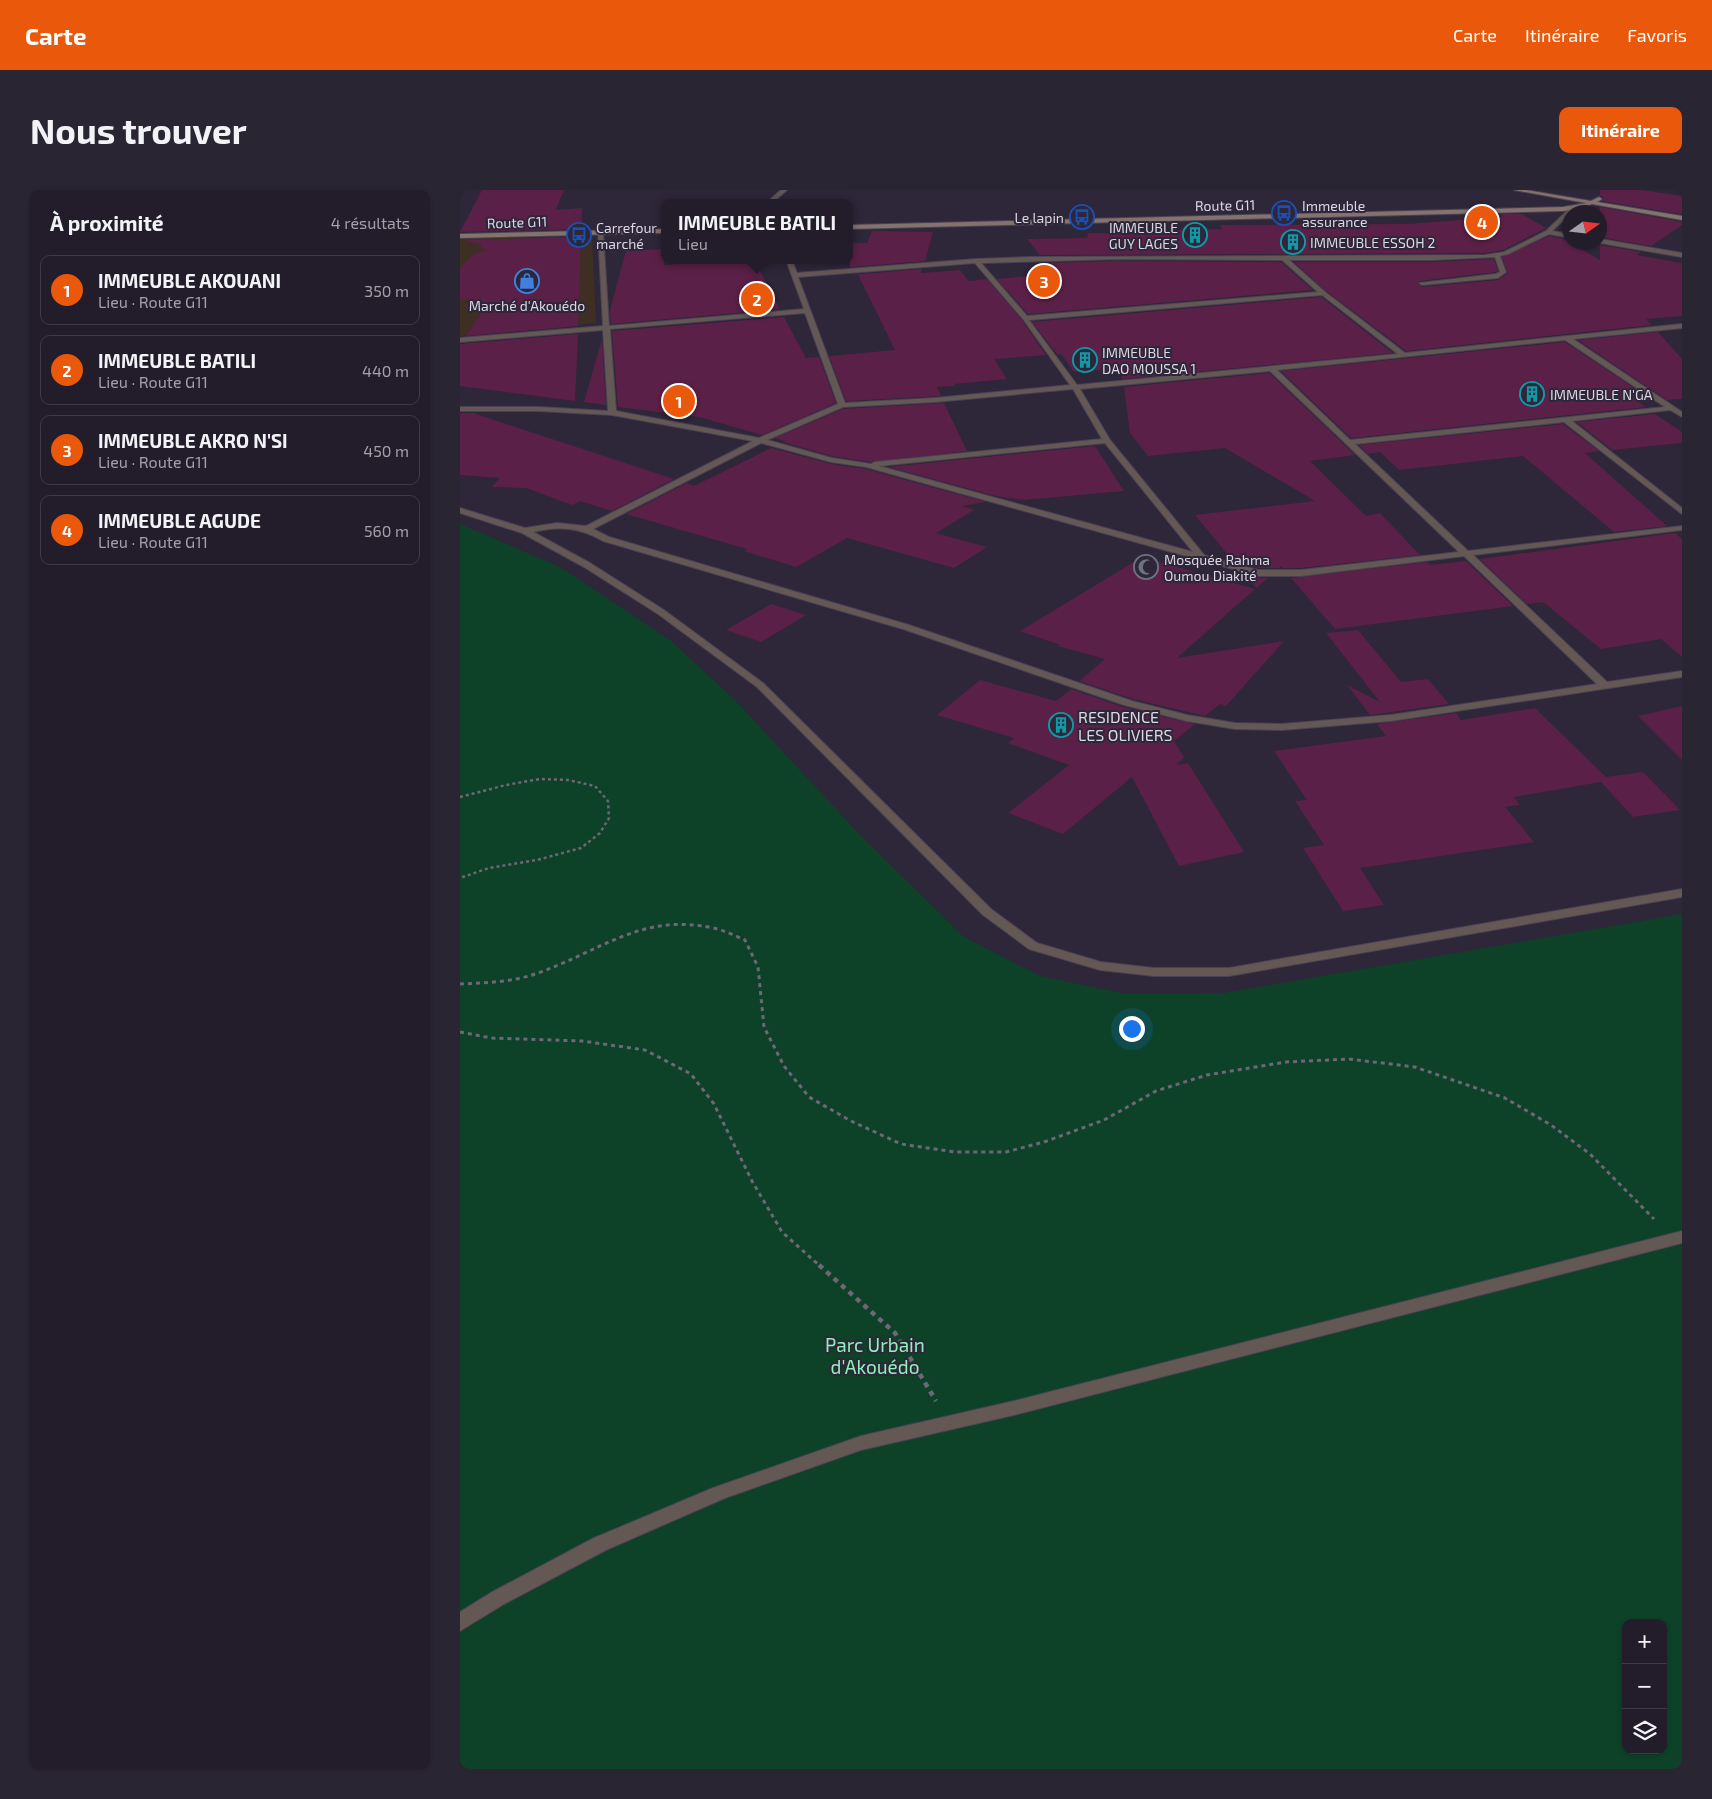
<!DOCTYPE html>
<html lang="fr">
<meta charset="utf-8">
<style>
body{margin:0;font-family:"Exo 2",sans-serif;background:#2a2533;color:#f1f3f6}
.controls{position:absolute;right:15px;bottom:15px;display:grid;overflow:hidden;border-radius:10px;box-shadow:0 1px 4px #0004}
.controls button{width:45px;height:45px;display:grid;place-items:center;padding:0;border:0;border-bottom:1px solid #3f3a47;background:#221c2b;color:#f1f3f6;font:25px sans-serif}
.compass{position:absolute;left:1102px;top:15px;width:45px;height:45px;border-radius:50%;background:#221c2b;box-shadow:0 1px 4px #0004;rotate:76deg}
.you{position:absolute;left:671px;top:838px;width:18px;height:18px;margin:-12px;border:4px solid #fff;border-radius:50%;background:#1a73e8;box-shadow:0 0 0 8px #1a73e833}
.badge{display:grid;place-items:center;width:32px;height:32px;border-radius:50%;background:#ea580c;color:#fff;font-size:16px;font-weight:700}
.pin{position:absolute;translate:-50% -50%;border:2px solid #fff;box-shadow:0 1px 5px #0006}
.popup{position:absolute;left:201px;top:9px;width:192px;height:65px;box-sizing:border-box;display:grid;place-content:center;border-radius:10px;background:#221c2b;filter:drop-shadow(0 1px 4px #0005);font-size:16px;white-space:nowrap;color:#a2a1a9}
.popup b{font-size:19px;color:#f1f3f6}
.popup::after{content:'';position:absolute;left:50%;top:100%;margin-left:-10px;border:10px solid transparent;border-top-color:#221c2b}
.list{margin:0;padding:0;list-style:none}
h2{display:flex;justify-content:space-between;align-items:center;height:65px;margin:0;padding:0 20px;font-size:21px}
h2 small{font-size:16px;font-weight:400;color:#a2a1a9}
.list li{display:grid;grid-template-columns:32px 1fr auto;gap:15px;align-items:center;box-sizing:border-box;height:70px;margin:0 10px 10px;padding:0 10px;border:1px solid #3f3a47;border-radius:10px}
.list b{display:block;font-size:19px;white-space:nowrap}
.list p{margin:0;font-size:16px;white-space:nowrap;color:#a2a1a9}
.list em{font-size:16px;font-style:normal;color:#a2a1a9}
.icon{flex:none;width:28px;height:28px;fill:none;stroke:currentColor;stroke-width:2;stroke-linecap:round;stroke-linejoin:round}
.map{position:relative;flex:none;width:1222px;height:1579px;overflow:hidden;border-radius:10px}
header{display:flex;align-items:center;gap:30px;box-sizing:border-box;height:70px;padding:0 25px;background:#ea580c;color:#fff}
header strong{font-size:24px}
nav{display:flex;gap:28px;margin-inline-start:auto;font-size:18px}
.intro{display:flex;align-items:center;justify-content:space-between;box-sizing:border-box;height:120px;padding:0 30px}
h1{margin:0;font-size:35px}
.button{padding:12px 22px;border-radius:10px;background:#ea580c;color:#fff;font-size:18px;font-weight:700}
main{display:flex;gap:30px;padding:0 30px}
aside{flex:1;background:#221c2b;border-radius:10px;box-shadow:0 1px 4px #0004}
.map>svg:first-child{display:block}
.commercial{fill:#3e2e23}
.green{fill:#0e4228;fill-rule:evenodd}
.building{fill:#5b2047}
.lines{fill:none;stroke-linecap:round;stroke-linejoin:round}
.lane-casing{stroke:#4a4254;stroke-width:2}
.street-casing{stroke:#4a4254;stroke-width:2}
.secondary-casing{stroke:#4a4254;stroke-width:2}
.path-far2{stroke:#6d6777;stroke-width:2.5;stroke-dasharray:3 3;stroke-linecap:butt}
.path-far1{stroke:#6d6777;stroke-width:3;stroke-dasharray:4 4;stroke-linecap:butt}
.path{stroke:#6d6777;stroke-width:4.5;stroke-dasharray:5 5;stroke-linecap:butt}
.lane{fill:#645855;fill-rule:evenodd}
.street{fill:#645855;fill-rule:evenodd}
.secondary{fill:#84726d;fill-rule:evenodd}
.labels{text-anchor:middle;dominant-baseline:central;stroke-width:4;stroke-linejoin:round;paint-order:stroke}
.far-street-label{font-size:14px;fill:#dbd7e3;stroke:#2e2639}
.far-poi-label{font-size:14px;fill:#dbd7e3;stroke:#2e2639;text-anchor:start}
.poi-label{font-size:16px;fill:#dbd7e3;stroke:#2e2639;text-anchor:start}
.near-park-label{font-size:19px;fill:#8bf3b7;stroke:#2e2639}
</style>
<header>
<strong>Carte</strong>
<nav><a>Carte</a><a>Itinéraire</a><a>Favoris</a></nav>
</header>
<div class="intro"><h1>Nous trouver</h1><a class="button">Itinéraire</a></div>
<main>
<aside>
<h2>À proximité<small>4 résultats</small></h2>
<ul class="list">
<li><span class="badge">1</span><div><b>IMMEUBLE AKOUANI</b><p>Lieu · Route G11</p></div><em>350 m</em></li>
<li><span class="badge">2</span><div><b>IMMEUBLE BATILI</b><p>Lieu · Route G11</p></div><em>440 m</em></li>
<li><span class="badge">3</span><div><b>IMMEUBLE AKRO N'SI</b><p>Lieu · Route G11</p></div><em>450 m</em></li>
<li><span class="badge">4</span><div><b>IMMEUBLE AGUDE</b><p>Lieu · Route G11</p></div><em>560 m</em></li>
</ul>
</aside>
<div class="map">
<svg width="1222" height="1579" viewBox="0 0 1222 1579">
<rect width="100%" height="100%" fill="#2e2639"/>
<path class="commercial" d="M132,46L136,133L0,146V49Z"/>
<path class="green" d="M0,334L100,377L211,451L274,509L401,646L504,747L580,786L666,804L764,803L1222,724V1579H0ZM1166,1433H1203V1560H1166Z"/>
<path class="building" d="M22,0H104L96,20L122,18L121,39L0,42Z
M1140,0H1182L1222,6V24L1142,11L1144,8L1140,5Z
M1140,17L1222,32V35L1191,56L1140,47Z
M1041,24H1062L1086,38L1043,60L1025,63L580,65L567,49L627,48L628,43L710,44L709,40L762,39L760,35L948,34L1041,27Z
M412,41L473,42L465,71L390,77V53H407Z
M1089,46L1104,49L1140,70V55L1181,62L1177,65L1222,73V126L1186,129L1191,135L946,161L866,101L834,72H973L1034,69L1038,81L1035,82L959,91L957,93L962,97L1038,90L1048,83L1042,67Z
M121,47L118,136L6,146L25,118H5L10,110L0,109V78L14,64L27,60L20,57L22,55L5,50Z
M204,59V75L265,70H278L280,74L296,73L320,119L151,134L150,120L166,61Z
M658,71L821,72L853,100L568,124L537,89L588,84L585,79H591L586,73Z
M462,79L461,83L500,80L509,91L527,89L562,130L586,165L534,169L547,189L494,194L495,196L477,197L481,206L386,211L369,166L435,160L398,85H390Z
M861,107L933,163L662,189L661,178L614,182L601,164H597L572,132Z
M324,127L346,168L359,167L376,213L302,245L239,227L158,217L152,141Z
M1198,142L1222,169V209L1207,210L1118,150Z
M118,144L115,211L0,196V154Z
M142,149L146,215L124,212Z
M1105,152L1192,210L1177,211L1186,217L891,248L821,181Z
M809,183L895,265L850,271L906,326L920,323L960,365L841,378H823L821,376L819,378H798L773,371L735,325L855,311L765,258L688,266L670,243L664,197Z
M484,213L507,261L411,272L372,266L323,252L325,251L315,248L383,219Z
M0,223H13L214,289L152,321L120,311L112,315L66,298L32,297L40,288L0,285Z
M1195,224L1222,242V253L1152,260L1117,232Z
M1103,234L1139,261L1125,263L1207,336L1154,342L1063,266L939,280L920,262L908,264L899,255Z
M635,256L664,301L563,310L536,306L429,277Z
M311,258L371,274L406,279L526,312L502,316L514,320L476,343L527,357L494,378L387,348L336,377L284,361L287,359L166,324L227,293L234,296Z
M1215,343L1222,349V467L1201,449L1141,459L1083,412L1067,414L1020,369Z
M682,367L795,399L717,468L824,451L766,516L760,514L745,526L673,509L619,491L645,469L598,456L600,455L560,441Z
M1006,371L1053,416L875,439L831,388L967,372L970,375Z
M784,384L798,388H808L796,398Z
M311,414L346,425L301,452L266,440Z
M898,440L941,492L968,489L989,514L910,525L887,495L920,512L866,443Z
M520,490L596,511L611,499L663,517L735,534L714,551L724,567L717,575L728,573L784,662L719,676L672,587L603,644L548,623L609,575L548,553L554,548L477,525Z
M1222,516V570L1178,526Z
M1075,518L1146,587L1183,582L1220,620L1173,627L1141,592L1054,607L1060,615L1045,617L1074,652L900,678L924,715L883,721L843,658L864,655L835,611L847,610L814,561L926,546L917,534L996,523L1001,530Z"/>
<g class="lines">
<defs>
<path id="lane" d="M321,0H327L312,13H306Z
M1222,1041V1053L554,1225L401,1260L265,1308L146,1360L44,1414L0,1441V1422L32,1402L134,1348L253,1298L401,1246L554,1211Z"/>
<path id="street" d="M1110,18L1115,19L1092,41L1110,44V48L1089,44L1048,64L1040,66L1046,82L1038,88L962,95L959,93L1036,84L1040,82L1035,67L973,70H829L865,102L945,163L1222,134V138L1113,149L1222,222V227L1210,220L1112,231L1222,318V324L1104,232L895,254L1008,361L1222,336V340L1013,365L1147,492L1222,481V487L931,531L822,540L775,539L727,531L664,515L443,439L143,351C119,337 99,336 73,342L130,373L204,420L303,493L531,719L577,753L641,772L694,778H769L1222,699V707L769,786H694L640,780L569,759L523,725L297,497L198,424L124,377L62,343L0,323V318L65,338L97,333L126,336L293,251L152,225L79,221H0V217H79L148,221L143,140L0,152V148L143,136L138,41L143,42L149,136L344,119L326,70H332L337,83L516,69L572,67L1025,65L1044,62L1086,41ZM658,69L822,70L858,102L567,126L521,73ZM515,73L563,129L610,195L475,208L385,213L338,87ZM862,105L938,164L617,195L569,130ZM345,123L378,214L299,248L156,221L150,139ZM1105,150L1205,217L890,250L817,180ZM810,181L999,362L841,380H798L744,365L650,250L620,199ZM613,199L642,249L415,272L411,274L372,268L307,250L383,217L475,212ZM301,253L371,272L406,277L798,386H841L1004,366L1137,494L931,525L822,534L775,533L727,525L672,511L449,435L149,347L133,339ZM645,253L733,362L419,276Z
M1140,49L1222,63V67L1140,53Z"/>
<path id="secondary" d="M1054,0H1066L1131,11L1139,7L1142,9L1137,12L1222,26V30L1132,14L1122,19L1103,21L390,39V35L1103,17L1126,13Z
M204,39V43L0,48V44Z"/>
</defs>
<use href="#lane" class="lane-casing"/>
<use href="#street" class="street-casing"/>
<use href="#secondary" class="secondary-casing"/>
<path class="path-far2" d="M0,607L46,595L80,589L108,590L135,596L148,611L149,628L140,643L121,658L77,670L29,678L0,688"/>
<path class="path-far1" d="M0,794C25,793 52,792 75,784C138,763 181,722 253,738C264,740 275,746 285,750L298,777L304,837L324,876L349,907L391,931L441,954L495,962H546L584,952L644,930L696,901L747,885L826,872L889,869L955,877L1045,908L1091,935L1130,964L1194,1029
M0,842L31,848L122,851L185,860L231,884L254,914L292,991L322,1042L360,1076"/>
<path class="path" d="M359,1075L435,1143L476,1211"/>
<use href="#lane" class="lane"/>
<use href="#street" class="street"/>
<use href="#secondary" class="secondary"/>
</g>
<defs>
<symbol id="bus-ring" viewBox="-11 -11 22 22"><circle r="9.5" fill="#2e2639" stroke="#1a4fb4" stroke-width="1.5"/><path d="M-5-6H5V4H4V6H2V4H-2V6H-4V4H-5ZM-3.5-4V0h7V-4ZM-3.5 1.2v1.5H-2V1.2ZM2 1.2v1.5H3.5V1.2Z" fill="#1a4fb4"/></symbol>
<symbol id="building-ring" viewBox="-11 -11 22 22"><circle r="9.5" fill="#2e2639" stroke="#0f9aa8" stroke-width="1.5"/><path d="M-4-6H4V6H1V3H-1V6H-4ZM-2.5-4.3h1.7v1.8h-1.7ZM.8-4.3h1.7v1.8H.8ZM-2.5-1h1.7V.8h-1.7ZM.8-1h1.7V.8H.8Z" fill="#0f9aa8"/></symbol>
<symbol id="shop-ring" viewBox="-11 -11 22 22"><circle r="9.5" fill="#2e2639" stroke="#3f7fe0" stroke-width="1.5"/><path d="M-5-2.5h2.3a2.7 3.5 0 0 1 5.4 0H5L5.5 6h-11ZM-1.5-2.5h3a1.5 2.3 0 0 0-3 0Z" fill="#3f7fe0"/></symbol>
<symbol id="mosque-ring" viewBox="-11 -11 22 22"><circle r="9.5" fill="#2e2639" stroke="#6b7280" stroke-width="1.5"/><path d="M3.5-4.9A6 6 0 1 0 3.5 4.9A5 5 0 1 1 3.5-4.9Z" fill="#6b7280"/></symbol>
</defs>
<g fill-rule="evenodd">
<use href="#bus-ring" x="810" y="9" width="28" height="28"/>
<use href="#bus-ring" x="608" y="13" width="28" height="28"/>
<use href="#bus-ring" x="105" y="31" width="28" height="28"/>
<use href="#building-ring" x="721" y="31" width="28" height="28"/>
<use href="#building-ring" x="819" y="38" width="28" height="28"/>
<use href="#shop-ring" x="53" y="77" width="28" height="28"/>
<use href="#building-ring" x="611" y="156" width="28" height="28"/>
<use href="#building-ring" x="1058" y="190" width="28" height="28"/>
<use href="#mosque-ring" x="672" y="363" width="28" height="28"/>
<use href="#building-ring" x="587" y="521" width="28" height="28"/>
</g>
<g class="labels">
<g class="far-street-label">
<text transform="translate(765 15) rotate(-1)">Route G11</text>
<text transform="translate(57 32) rotate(-2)">Route G11</text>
</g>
<g class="far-poi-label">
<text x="842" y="15">Immeuble<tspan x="842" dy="16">assurance</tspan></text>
<text x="604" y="27" text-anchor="end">Le lapin</text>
<text x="136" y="37">Carrefour<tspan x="136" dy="16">marché</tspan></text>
<text x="718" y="37" text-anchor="end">IMMEUBLE<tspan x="718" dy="16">GUY LAGES</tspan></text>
<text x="850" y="52">IMMEUBLE ESSOH 2</text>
<text x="67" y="115" text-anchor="middle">Marché d'Akouédo</text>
<text x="642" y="162">IMMEUBLE<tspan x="642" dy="16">DAO MOUSSA 1</tspan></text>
<text x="1090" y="204">IMMEUBLE N'GA</text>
<text x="704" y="369">Mosquée Rahma<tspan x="704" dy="16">Oumou Diakité</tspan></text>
</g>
<g class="poi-label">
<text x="618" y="526">RESIDENCE<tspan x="618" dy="18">LES OLIVIERS</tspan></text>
</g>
<g class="near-park-label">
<text x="415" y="1154">Parc Urbain<tspan x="415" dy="22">d'Akouédo</tspan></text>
</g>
</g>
</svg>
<div class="controls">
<button>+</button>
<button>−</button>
<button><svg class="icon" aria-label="layers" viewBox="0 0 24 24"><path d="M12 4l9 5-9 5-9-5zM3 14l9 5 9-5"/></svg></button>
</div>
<svg class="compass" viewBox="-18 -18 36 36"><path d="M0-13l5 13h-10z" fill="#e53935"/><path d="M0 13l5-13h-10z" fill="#a2a1a9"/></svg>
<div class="you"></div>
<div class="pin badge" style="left:219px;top:211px">1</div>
<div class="pin badge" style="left:297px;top:109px">2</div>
<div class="popup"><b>IMMEUBLE BATILI</b>Lieu</div>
<div class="pin badge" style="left:584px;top:91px">3</div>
<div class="pin badge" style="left:1022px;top:32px">4</div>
</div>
</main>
